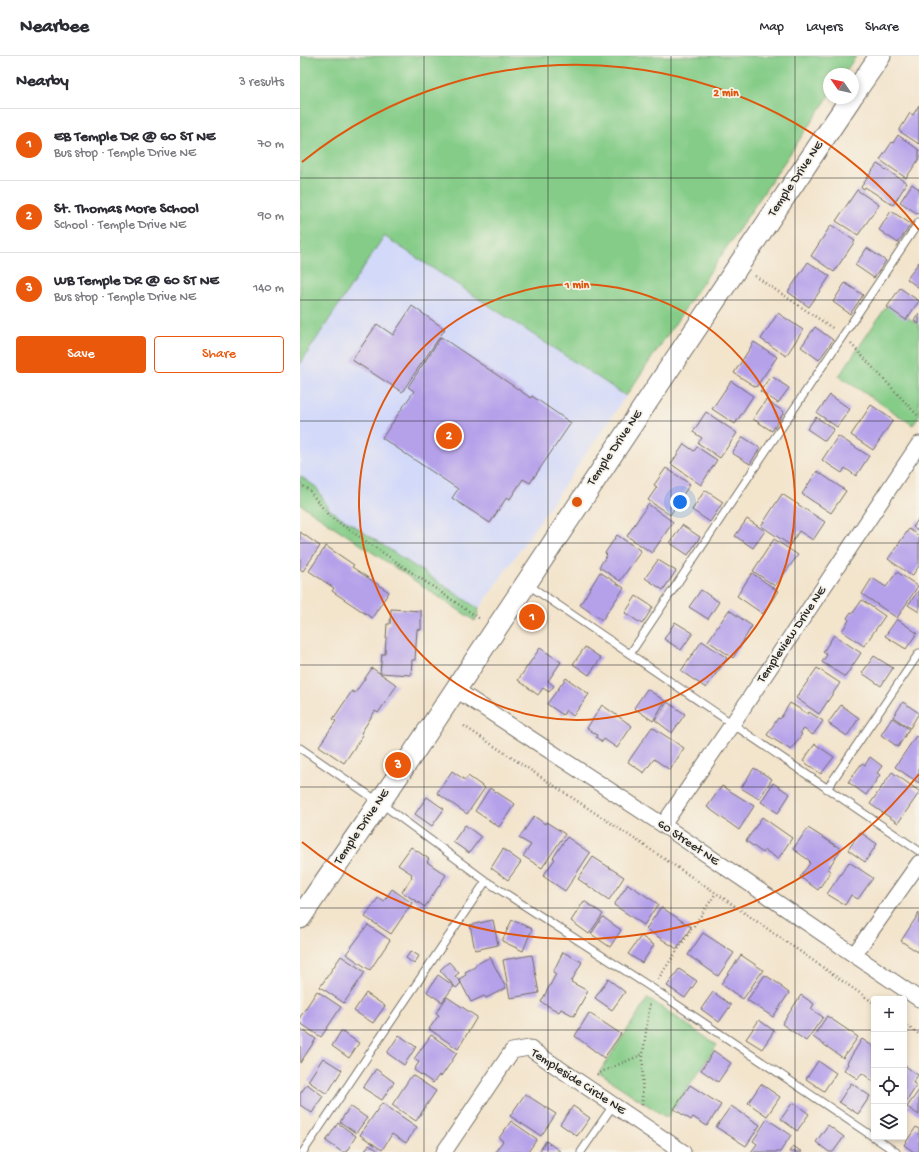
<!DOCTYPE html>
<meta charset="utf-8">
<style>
body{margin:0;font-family:"Gochi Hand",sans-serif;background:#f2f2f3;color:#2b2b33}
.controls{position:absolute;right:12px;bottom:12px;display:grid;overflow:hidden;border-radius:4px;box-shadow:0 2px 6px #0003}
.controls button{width:36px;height:36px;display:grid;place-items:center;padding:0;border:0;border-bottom:1px solid #e1e1e2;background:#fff;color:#2b2b33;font:20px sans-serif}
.compass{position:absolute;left:523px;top:12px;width:36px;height:36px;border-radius:50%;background:#fff;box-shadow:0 2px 6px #0003;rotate:304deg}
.you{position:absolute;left:380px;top:446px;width:14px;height:14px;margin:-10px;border:3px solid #fff;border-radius:50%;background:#1a73e8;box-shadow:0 0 0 6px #1a73e833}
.badge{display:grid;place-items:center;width:26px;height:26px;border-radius:50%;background:#ea580c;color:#fff;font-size:13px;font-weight:700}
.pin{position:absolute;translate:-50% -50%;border:2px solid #fff;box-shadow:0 1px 4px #0006}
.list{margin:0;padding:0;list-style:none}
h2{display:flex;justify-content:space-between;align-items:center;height:52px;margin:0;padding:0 16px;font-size:17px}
h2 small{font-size:13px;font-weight:400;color:#7c7c81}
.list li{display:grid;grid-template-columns:26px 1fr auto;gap:12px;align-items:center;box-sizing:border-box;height:72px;padding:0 16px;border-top:1px solid #e1e1e2}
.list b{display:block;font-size:15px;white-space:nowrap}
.list p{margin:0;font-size:13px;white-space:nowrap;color:#7c7c81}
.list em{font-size:13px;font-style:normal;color:#7c7c81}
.actions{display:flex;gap:8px;padding:12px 16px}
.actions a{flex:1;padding:9px 0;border:1px solid #ea580c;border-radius:4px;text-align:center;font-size:14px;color:#ea580c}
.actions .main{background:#ea580c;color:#fff}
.icon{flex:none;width:22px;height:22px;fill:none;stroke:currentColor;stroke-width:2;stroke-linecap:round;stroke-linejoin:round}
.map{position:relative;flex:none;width:619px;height:1096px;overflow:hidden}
header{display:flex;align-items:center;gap:24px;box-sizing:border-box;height:56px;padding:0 20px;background:#fff;border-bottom:1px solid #e1e1e2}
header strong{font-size:19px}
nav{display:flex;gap:22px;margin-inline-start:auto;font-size:14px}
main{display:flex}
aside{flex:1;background:#fff}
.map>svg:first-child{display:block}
.built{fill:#d3d9f9}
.green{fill:#84cc87;stroke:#587c59}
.building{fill:#b5a1ea}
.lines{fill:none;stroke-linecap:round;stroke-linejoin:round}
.lane-casing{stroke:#716c63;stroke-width:9}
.street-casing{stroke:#716c63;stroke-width:17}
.secondary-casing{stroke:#716c63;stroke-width:23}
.path{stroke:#716c63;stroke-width:2.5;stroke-dasharray:1 3;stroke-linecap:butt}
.lane{stroke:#fff;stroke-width:7}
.street{stroke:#fff;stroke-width:15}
.secondary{stroke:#fff;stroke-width:21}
.grid{fill:none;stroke:#2b2b2b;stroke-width:1;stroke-opacity:0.55}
.ring{fill:none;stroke:#df570e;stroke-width:2}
.labels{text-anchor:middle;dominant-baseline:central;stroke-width:3.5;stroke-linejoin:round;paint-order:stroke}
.street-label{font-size:13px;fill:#2b2b2b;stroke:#f7f3e8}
.centre{fill:#df570e;stroke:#f7f3e8;stroke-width:2}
.ring-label{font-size:12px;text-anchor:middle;font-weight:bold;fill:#df570e;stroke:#f7f3e8;stroke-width:3.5;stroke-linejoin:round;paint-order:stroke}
</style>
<header>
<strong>Nearbee</strong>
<nav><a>Map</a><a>Layers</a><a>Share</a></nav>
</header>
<main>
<aside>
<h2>Nearby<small>3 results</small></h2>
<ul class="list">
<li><span class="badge">1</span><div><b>EB Temple DR @ 60 ST NE</b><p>Bus stop · Temple Drive NE</p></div><em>70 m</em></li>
<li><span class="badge">2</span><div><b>St. Thomas More School</b><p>School · Temple Drive NE</p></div><em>90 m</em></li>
<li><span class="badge">3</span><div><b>WB Temple DR @ 60 ST NE</b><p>Bus stop · Temple Drive NE</p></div><em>140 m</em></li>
</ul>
<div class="actions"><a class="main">Save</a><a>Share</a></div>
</aside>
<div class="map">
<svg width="619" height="1096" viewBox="0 0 619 1096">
<rect width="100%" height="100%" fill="#f7f3e8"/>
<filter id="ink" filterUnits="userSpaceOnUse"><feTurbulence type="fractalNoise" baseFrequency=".025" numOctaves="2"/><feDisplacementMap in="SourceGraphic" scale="8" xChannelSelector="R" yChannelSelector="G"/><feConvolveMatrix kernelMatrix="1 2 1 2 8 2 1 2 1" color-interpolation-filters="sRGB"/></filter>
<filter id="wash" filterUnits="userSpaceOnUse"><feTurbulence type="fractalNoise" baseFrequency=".012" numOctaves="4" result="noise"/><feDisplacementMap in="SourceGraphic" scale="16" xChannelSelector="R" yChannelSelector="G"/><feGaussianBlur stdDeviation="0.9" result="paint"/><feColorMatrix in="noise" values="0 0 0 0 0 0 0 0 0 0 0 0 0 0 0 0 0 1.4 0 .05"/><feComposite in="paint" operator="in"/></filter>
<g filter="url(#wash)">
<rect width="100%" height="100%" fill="#f3e4cc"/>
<path class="built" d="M84,180L326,340L179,553L30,454L16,431L0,420V308Z"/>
<path class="green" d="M0,0H556L544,18H529V40L326,340L84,180L0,308Z
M588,248L619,269V360L613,369L539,320Z
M0,420L16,431L30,454L179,553L175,565L0,448Z
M348,942L417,989L367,1062L299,1017Z"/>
<g id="blocks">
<path class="building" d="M619,49V88L599,75L610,57L613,59Z
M598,79L619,94V103L606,122L580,104L592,86L593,87Z
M577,108L607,127L593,149L565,131L564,133L561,131Z
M612,128L619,133V156L618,158L600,146Z
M557,134L579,149L558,179L536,165Z
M591,155L611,168L598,187L579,174Z
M531,169L555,185L534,216L511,200Z
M567,192L586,205L574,222L555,209Z
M508,206L530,220L509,251L488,236Z
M619,206V232L607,223Z
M545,227L563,239L550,258L533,246Z
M600,232L619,245L606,264L587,251Z
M112,250L145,273L102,336L52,304L77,268L93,279Z
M478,257L503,274L486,300L461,283Z
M619,257V268L614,265Z
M515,271L533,284L519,304L501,291Z
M141,281L231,342L232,340L271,367L230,427L223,423L210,443L207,441L190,467L152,442L158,433L82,382L114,335L108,331Z
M454,286L477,301L456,331L434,317Z
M471,320L489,332L478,347L460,335Z
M431,325L453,340L435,368L412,353Z
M530,339L550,353L537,371L517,357Z
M466,344L484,356L472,375L453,363Z
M571,349L593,364L573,394L551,379Z
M406,356L437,377L420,402L398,387L402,382L393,376Z
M516,361L534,373L525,385L507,373Z
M538,380L569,400L556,420L545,412L542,417L522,404Z
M443,381L460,392L450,408L432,397Z
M384,388L394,395L397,391L417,404L401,429L371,408Z
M366,412L390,428L370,459L348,444L357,431L354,429Z
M517,415L546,435L531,457L502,438Z
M405,434L423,446L410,466L392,454Z
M482,438L525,466L513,484L499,475L490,489L461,470Z
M348,448L373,466L352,497L327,480Z
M619,462V475L613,471Z
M447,463L465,475L453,492L435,480Z
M382,469L400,481L388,499L370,487Z
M609,473L619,480V510L612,520L588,503Z
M0,476L20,490L3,515L0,513Z
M317,479L341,495L320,525L299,511L307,499L305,497Z
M474,483L498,499L475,530L453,515Z
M26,490L54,509L52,511L89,536L72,562L32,535L34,532L9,515Z
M358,504L376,515L363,534L345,522Z
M300,516L324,532L302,564L280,549Z
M597,516L618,530L597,562L562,538L572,522L586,531Z
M452,517L478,535L463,558L437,540Z
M401,534L419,546L408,563L389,551Z
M619,534V556L608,549Z
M336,540L353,551L342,568L325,557Z
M562,544L585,560L564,590L542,575L549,564L547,562L551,556L553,557Z
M91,553L121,555V574L117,573L115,604H112L111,619L80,617L82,598H85L87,568H90Z
M429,554L452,570L433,602L408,585Z
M597,563L617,577L606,593L585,580Z
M375,566L393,577L381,594L364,583Z
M534,579L561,597L545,621L522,606L527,599L523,596Z
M402,585L427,602L406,632L381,615Z
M285,591L301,602L289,619L273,608Z
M240,592L261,606L248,625L254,630L249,636L243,632L238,639L218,624Z
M574,600L593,612L581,630L562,617Z
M72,612L97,629L78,657L75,655L61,677L63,679L44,707L19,690L36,665L33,663L52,635L55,637Z
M517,612L540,627L519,658L496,642Z
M266,622L289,638L273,660L266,654L263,659L247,648Z
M347,633L365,645L353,665L334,652Z
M367,646L385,658L372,677L355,664Z
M603,646L619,657L610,672L593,661Z
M490,647L508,658L509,656L523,665L513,679L504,673L500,677L502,678L491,694L467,679L478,662L480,663Z
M302,649L332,670L317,692L304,683L302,686L296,681L297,679L287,672Z
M541,649L559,662L547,680L528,667Z
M592,662L609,673L598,691L581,679Z
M352,671L384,692L370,714L354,703L344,717L328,706Z
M616,680L619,682V727L595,711Z
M515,688L534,701L521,718L503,705Z
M570,701L582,710L577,717L580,719L566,739L548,726L562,707L565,709Z
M454,712L472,723L459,743L441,732Z
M152,715L165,724L168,720L185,732L167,758L137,737Z
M592,716L619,735V737L598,767L570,748Z
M473,727L490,738L478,757L461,746Z
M422,730L454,750L439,774L407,751Z
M190,732L215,748L199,771L175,755Z
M127,741L144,753L132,770L115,758Z
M234,760L245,768L246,766L265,778L242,812L223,800L231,789L219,782Z
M462,761L492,782L478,803L465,794L463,797L446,785Z
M165,769L181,781L169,797L153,786Z
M508,772L541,793L528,813L531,815L518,834L500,821L510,807L509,806L510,805L493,793Z
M560,776L577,788L565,806L548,794Z
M267,781L290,797L265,835L243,820L255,803L253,802Z
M111,791L129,803L127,806L146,819L125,851L102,836L112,821L111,820L112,818L98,809Z
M203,793L221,806L208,824L191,812Z
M293,801L324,821L309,844L278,823Z
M549,806L573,822L558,843L551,839L545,849L527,838Z
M328,828L358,848L344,869L314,849Z
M92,833L112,847L91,878L65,861L78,842L84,845Z
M284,845L303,858L289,878L271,865Z
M361,851L391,871L377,893L346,873Z
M619,857V895L618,896L601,885Z
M303,861L321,874L310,891L291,878Z
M193,864L198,889L175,894L170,869Z
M212,864L232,873L223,895L202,885Z
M68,869L90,884L70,914L46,898Z
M403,877L434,897L418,920L388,899Z
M341,880L354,889L342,907L328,898Z
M111,895L119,900L114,908L106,902Z
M263,896L282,906L271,926L288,935L274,960L261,953L259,956L241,946L256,918L253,916Z
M232,899L239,937L210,942L203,904Z
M441,899L463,914L443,943L421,928Z
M41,900L65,916L44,947L20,931Z
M190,901L206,932L186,942L184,940L171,946L159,923L166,919L165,916L175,911V909Z
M149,906L159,917L155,920L161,927L156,932L140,914Z
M379,913L397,925L385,942L367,930Z
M138,919L154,930L142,946L127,936Z
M465,919L482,930L481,931L489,937L473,961L447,944Z
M308,923L325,936L312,954L295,942Z
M17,935L41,951L21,981L0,967V961Z
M413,936L431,949L419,966L401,953Z
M66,937L85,950L73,967L54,955Z
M501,939L514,948L511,953L523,961L506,985L482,968Z
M147,941L177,961L158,993L129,973L139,959L136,957Z
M289,957L321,978L304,1002L275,980Z
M527,960L558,981L543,1002L513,981Z
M459,964L474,975L462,993L446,983Z
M0,972L16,983L0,1007Z
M41,975L59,987L49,1002L32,990Z
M99,979L116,991L104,1009L87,997Z
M131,979L157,997L141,1021L139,1019L133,1027L114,1014L119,1006L114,1003Z
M562,983L574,991V1026L562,1017L558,1023L544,1014L548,1008L547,1007Z
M414,995L431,1007L418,1026L401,1014Z
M23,1002L42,1014L27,1038L8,1025Z
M518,1005L536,1017L524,1035L506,1023Z
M604,1009L618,1019L613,1027L617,1029L604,1049Z
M76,1013L94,1026L82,1044L63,1032Z
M112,1019L136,1035L116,1065L92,1049Z
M551,1027L570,1040L558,1058L539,1046Z
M7,1028L23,1040L12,1057L0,1049V1038Z
M461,1028L480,1041L467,1060L448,1047Z
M390,1029L421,1049L407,1070L393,1061L391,1064L374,1053Z
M619,1034V1059L607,1051Z
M225,1038L256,1058L241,1080L210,1060Z
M493,1046L509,1058L497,1075L481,1063Z
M82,1047L117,1071L106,1087L92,1078L82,1094L60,1079Z
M50,1050L67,1062L56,1077L40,1066Z
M273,1050L290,1062L277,1080L260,1068Z
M431,1050L460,1069L446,1090L416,1071Z
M467,1063L491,1079L480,1096H451L457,1088L453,1085Z
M211,1065L237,1083L228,1096H195L203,1085L199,1082Z
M38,1067L56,1080L46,1096H42L26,1085Z
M528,1069L544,1081L533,1096H529L516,1086Z
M616,1071L619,1073V1096H614L604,1089Z
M246,1085L261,1096H239Z
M69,1089L80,1096H64Z
M493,1090L502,1096H489Z"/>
</g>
</g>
<g filter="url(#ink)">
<use href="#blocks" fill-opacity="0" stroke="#716c63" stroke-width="1"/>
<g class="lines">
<defs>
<path id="lane" d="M227,528L619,795
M330,598L619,166
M0,692L79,746L186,825
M527,733L619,597
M3,1096L186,825L352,932L596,1096
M281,1096L314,1048"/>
<path id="street" d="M155,633L363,769L619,943
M363,769L433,667L619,388
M554,899L619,807
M144,1096L212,995L229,992L383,1096"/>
<path id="secondary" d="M553,39L580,0
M0,862C46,794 95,726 140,657C276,452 413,246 551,42"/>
</defs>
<use href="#lane" class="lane-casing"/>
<use href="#street" class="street-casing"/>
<use href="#secondary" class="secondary-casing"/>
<path class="path" d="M455,220L534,273
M551,288L619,361
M0,428L8,433L29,460L180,563
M164,670L416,837L574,947
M358,923L416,837
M604,968L619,978
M297,1019L299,1017L343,998
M342,1049L343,998L350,946"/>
<use href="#lane" class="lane"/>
<use href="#street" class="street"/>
<use href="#secondary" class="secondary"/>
</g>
</g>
<path class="grid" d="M124,0V1096M248,0V1096M371,0V1096M495,0V1096M0,122H619M0,244H619M0,365H619M0,487H619M0,609H619M0,731H619M0,852H619M0,974H574M604,974H619"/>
<g class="ring">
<circle cx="277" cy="446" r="218"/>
<path d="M619 718A437 437 0 0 1 2 786M2 106A437 437 0 0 1 619 174"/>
</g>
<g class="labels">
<g class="street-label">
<text transform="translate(496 123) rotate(-56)">Temple Drive NE</text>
<text transform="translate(315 392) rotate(-56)">Temple Drive NE</text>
<text transform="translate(492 579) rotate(-56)">Templeview Drive NE</text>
<text transform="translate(62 771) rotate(-56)">Temple Drive NE</text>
<text transform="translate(388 787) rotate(34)">60 Street NE</text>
<text transform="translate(278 1026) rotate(33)">Templeside Circle NE</text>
</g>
</g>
<circle cx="277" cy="446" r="6" class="centre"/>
<g class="ring-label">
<text x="426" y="40">2 min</text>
<text x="277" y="232">1 min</text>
</g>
</svg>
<div class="controls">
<button>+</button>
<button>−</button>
<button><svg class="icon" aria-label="locate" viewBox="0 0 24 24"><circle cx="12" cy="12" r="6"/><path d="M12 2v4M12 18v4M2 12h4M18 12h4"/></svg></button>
<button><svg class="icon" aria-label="layers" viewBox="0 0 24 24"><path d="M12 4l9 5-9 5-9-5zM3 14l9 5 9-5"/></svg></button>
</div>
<svg class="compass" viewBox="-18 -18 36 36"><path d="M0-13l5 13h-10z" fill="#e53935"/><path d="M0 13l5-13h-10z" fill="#7c7c81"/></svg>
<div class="you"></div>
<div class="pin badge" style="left:232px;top:561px">1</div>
<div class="pin badge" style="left:149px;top:380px">2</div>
<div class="pin badge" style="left:98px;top:709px">3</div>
</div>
</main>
